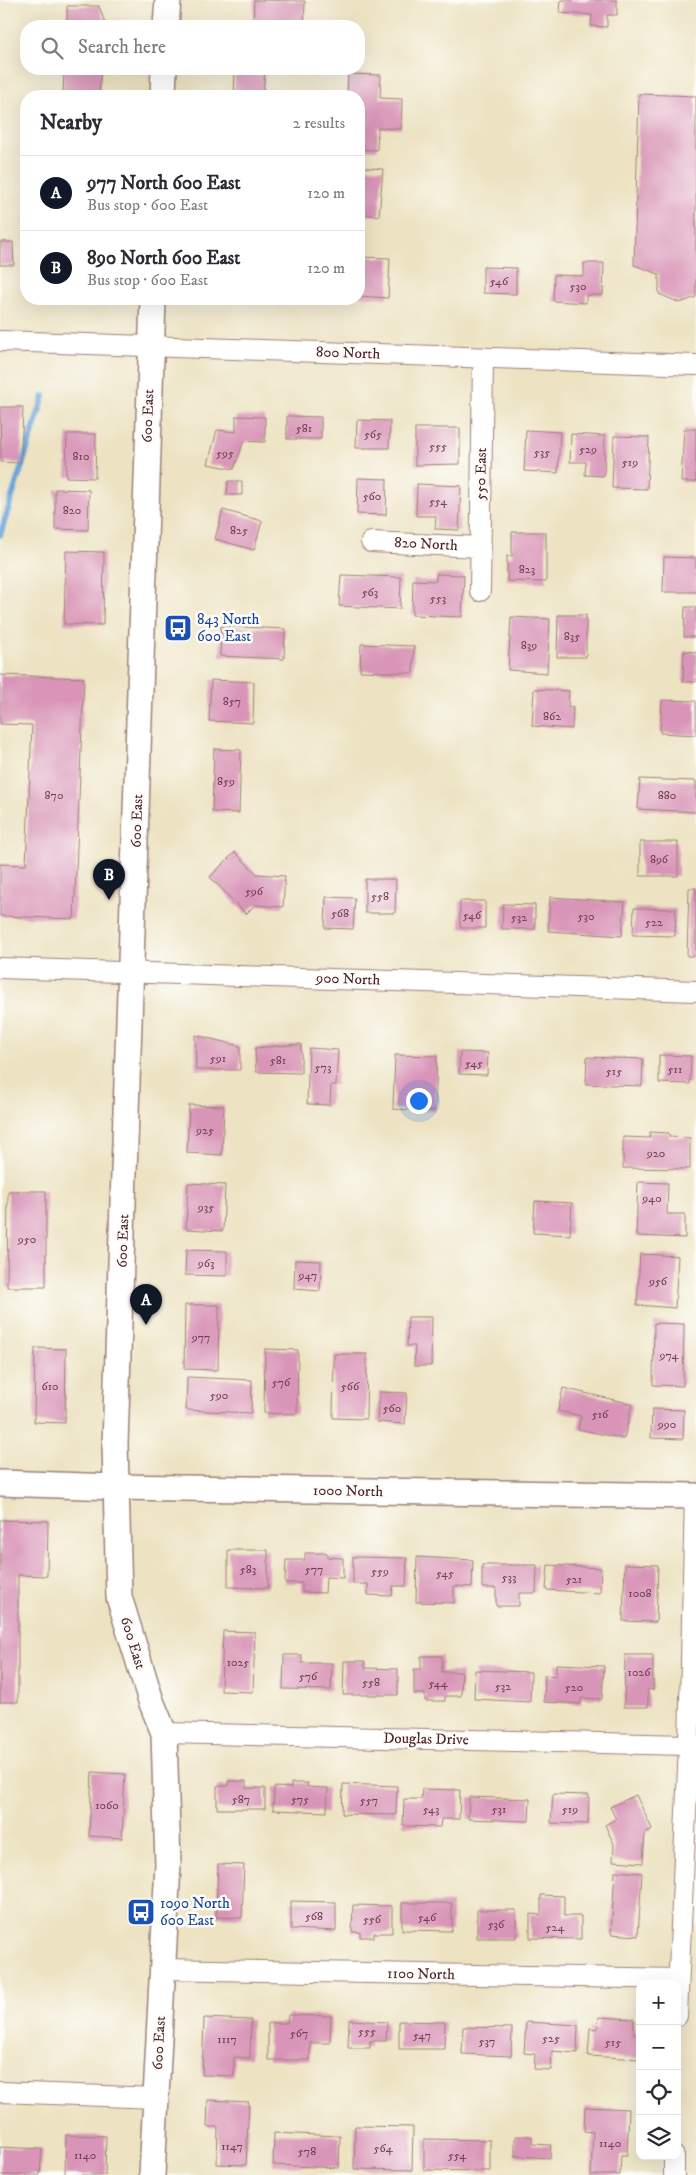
<!DOCTYPE html>
<meta charset="utf-8">
<style>
body{margin:0;font-family:"IM FELL DW Pica",serif;background:#f2f2f3;color:#2b2b33}
.controls{position:absolute;right:15px;bottom:15px;display:grid;overflow:hidden;border-radius:10px;box-shadow:0 5px 20px #0002}
.controls button{width:45px;height:45px;display:grid;place-items:center;padding:0;border:0;border-bottom:1px solid #e1e1e2;background:#fff;color:#2b2b33;font:25px sans-serif}
.you{position:absolute;left:418px;top:1100px;width:18px;height:18px;margin:-12px;border:4px solid #fff;border-radius:50%;background:#1a73e8;box-shadow:0 0 0 8px #1a73e833}
.badge{display:grid;place-items:center;width:32px;height:32px;border-radius:50%;background:#111827;color:#fff;font-size:16px;font-weight:700}
.pin{position:absolute;translate:-50% -41px;filter:drop-shadow(0 1px 2px #0008)}
.pin::after{content:'';position:absolute;top:26px;width:18px;height:15px;background:inherit;clip-path:polygon(0 0,100% 0,50% 100%)}
.list{margin:0;padding:0;list-style:none}
h2{display:flex;justify-content:space-between;align-items:center;height:65px;margin:0;padding:0 20px;font-size:21px}
h2 small{font-size:16px;font-weight:400;color:#7c7c81}
.list li{display:grid;grid-template-columns:32px 1fr auto;gap:15px;align-items:center;box-sizing:border-box;height:75px;padding:0 20px;border-top:1px solid #e1e1e2}
.list b{display:block;font-size:19px;white-space:nowrap}
.list p{margin:0;font-size:16px;white-space:nowrap;color:#7c7c81}
.list em{font-size:16px;font-style:normal;color:#7c7c81}
.icon{flex:none;width:28px;height:28px;fill:none;stroke:currentColor;stroke-width:2;stroke-linecap:round;stroke-linejoin:round}
.map{position:relative;flex:none;width:696px;height:2175px;overflow:hidden}
.search{position:absolute;background:#fff;box-shadow:0 5px 20px #0002;left:20px;top:20px;width:345px;height:55px;display:flex;align-items:center;gap:12px;box-sizing:border-box;padding:0 18px;border-radius:20px;color:#7c7c81;font-size:19px}
.panel{position:absolute;background:#fff;box-shadow:0 5px 20px #0002;left:20px;top:90px;width:345px;height:215px;border-radius:20px}
.map>svg:first-child{display:block}
.lines{fill:none;stroke-linecap:round;stroke-linejoin:round}
.stream{stroke:#66a5d8;stroke-width:6}
.building{fill:#d995b8}
.minor-casing{stroke:#9c8177;stroke-width:22}
.tertiary-casing{stroke:#9c8177;stroke-width:28}
.minor{stroke:#fff;stroke-width:20}
.tertiary{stroke:#fff;stroke-width:25}
.labels{text-anchor:middle;dominant-baseline:central;stroke-width:5;stroke-linejoin:round;paint-order:stroke}
.number-label{font-size:12px;fill:#6e3c4e}
.street-label{font-size:15px;fill:#4a1f2b;stroke:#fdfcf7}
.transit-label{font-size:15px;fill:#164399;stroke:#fdfcf7;text-anchor:start}
</style>
<div class="map">
<svg width="696" height="2175" viewBox="0 0 696 2175">
<rect width="100%" height="100%" fill="#fdfcf7"/>
<filter id="ink" filterUnits="userSpaceOnUse"><feTurbulence type="fractalNoise" baseFrequency=".02" numOctaves="2"/><feDisplacementMap in="SourceGraphic" scale="10" xChannelSelector="R" yChannelSelector="G"/><feConvolveMatrix kernelMatrix="1 2 1 2 8 2 1 2 1" color-interpolation-filters="sRGB"/></filter>
<filter id="wash" filterUnits="userSpaceOnUse"><feTurbulence type="fractalNoise" baseFrequency=".0096" numOctaves="4" result="noise"/><feDisplacementMap in="SourceGraphic" scale="20" xChannelSelector="R" yChannelSelector="G"/><feGaussianBlur stdDeviation="1.12" result="paint"/><feColorMatrix in="noise" values="0 0 0 0 0 0 0 0 0 0 0 0 0 0 0 0 0 1.4 0 .05"/><feComposite in="paint" operator="in"/></filter>
<g filter="url(#wash)">
<rect width="100%" height="100%" fill="#ede3c3"/>
<g class="lines">
<path class="stream" d="M0,535L44,396"/>
</g>
<g id="blocks">
<path class="building" d="M254,0L305,1L304,26H253Z
M561,0H617V15H607V27L591,26L592,15L560,13Z
M67,6H99L106,26H67Z
M64,69H101L99,96L63,94Z
M235,69H265L263,96H234Z
M348,74L381,75L380,98L402,99L401,129L378,128L377,150L359,149V96H347Z
M639,94L696,96V297L680,303L659,294V274L634,265Z
M359,167L383,169L379,216L359,214Z
M0,242H13L14,265H0Z
M359,257L390,258L388,298L359,296Z
M584,263H604L603,295H586V303L553,301L554,275L584,276Z
M483,267L516,268V294L483,293Z
M0,407H23L21,463L1,462Z
M236,416L265,417V442L244,441L234,469L208,464L217,430L236,432Z
M287,416L321,417V439H287Z
M357,420L390,421L389,448H356Z
M415,428H460V464L415,465Z
M684,429H696V482H681Z
M526,430L560,432L558,473L524,471Z
M67,434H96L95,478L66,477Z
M571,434L605,436L604,476L585,475L586,462H570Z
M614,436L649,437L647,489L612,488Z
M358,478L387,479L386,515L357,514Z
M228,481H242V495H227Z
M417,484L461,486L459,530L435,529L436,516H416Z
M55,489L89,490L88,530L55,529Z
M223,510L262,521L254,550L215,539Z
M512,532H546V582L507,581V556H512Z
M66,551L104,552L103,625L64,624Z
M664,557L696,558V592H663Z
M436,574L464,575L462,617L412,615L413,580L436,581Z
M341,575L401,577L400,609L339,606Z
M685,607H696V637H684Z
M558,615H586V657H557Z
M511,617L550,619L547,673L508,670Z
M221,626L285,629L284,659L220,656Z
M361,644L414,646L413,673L360,671Z
M684,651L696,652V682H683Z
M0,675L84,678L74,919L0,916V864L26,865L32,725L0,724Z
M211,680L254,682L253,723L209,721Z
M534,689L569,691L568,707H573L572,729L532,726Z
M662,700L696,701V735L660,733Z
M214,749L241,750L239,813L212,812Z
M640,779L696,781V812L638,809Z
M640,842H678V876H640Z
M235,852L257,874L285,876L283,907L255,905L246,914L210,877Z
M365,879H396L395,913H365Z
M689,888H696V956H687Z
M326,897L355,898L353,929L325,928Z
M550,897L625,902L622,936L548,931Z
M460,901H485V928H460Z
M503,904L535,905V929H502Z
M634,908L676,909L675,936L633,935Z
M195,1035L240,1046V1070H196Z
M301,1044V1073L256,1072L255,1048Z
M309,1048L338,1050L336,1085H331L330,1105L307,1104Z
M460,1052L488,1053L487,1075L459,1074Z
M395,1055L437,1056L435,1111L393,1109Z
M659,1055L691,1056L690,1084L659,1083Z
M587,1057L643,1059L642,1086L586,1084Z
M189,1105L224,1106L222,1155L187,1153Z
M650,1132L669,1133V1137L690,1138V1169L623,1168V1137L650,1138Z
M638,1182L668,1183L667,1214H685V1238L636,1236Z
M188,1183L225,1185L223,1231L186,1229Z
M8,1191H46V1287H7Z
M535,1201L572,1203L570,1235L533,1233Z
M186,1250L227,1251V1276L185,1275Z
M640,1254L678,1256L675,1308L637,1305Z
M295,1260L321,1261L320,1291L294,1289Z
M185,1305H219L218,1370L184,1369Z
M408,1317H432L431,1366H414L415,1346H407Z
M654,1323L684,1324L683,1386L653,1385Z
M35,1348L66,1349L65,1423L34,1422Z
M265,1349L298,1350L297,1414L264,1413Z
M334,1354H367L366,1419L333,1418Z
M187,1377L252,1380L251,1413L186,1410Z
M563,1388L632,1404L624,1439L578,1429L581,1416L558,1411Z
M379,1392L407,1393L405,1424L377,1422Z
M652,1409L684,1410L683,1439L651,1438Z
M0,1520L48,1521L47,1576L18,1575V1702H0Z
M228,1550H268V1588L228,1587Z
M305,1553H327V1557L343,1558V1578L326,1577L325,1593L302,1592V1583H285L286,1560H305Z
M353,1557L407,1558L406,1586H393L392,1596L368,1595V1584H353Z
M417,1557L473,1560L472,1587L454,1586V1603L416,1602Z
M625,1564L658,1565L656,1622L623,1621Z
M482,1565H537L536,1593H519V1606H496V1588H482Z
M548,1565L601,1568L600,1593L546,1590Z
M223,1631L255,1632L253,1692L221,1691Z
M284,1655H302V1663H332L331,1690L283,1689Z
M625,1655H653V1690L648,1689V1707H624Z
M421,1656H442V1672H462L461,1696H445V1701H425V1694H414V1669H421Z
M344,1661H365V1668L398,1669V1695H343Z
M556,1664L604,1666L602,1699L581,1698V1704L544,1702L545,1675L556,1676Z
M475,1670L531,1672L530,1702L474,1699Z
M92,1772L125,1774L122,1838L89,1836Z
M228,1781H246V1788H265V1809H217V1786H228Z
M291,1783H308L307,1787L328,1788L327,1812L273,1810L274,1787L291,1788Z
M343,1784L397,1786L396,1815L342,1814Z
M422,1789L460,1790L459,1819H441L440,1827L403,1826L404,1799H421Z
M553,1794L589,1795L588,1824L551,1823Z
M636,1795L652,1829L645,1833L643,1863L613,1861L614,1844L605,1825L616,1819L610,1807Z
M469,1797L530,1799L529,1821L468,1819Z
M218,1864L244,1865L242,1918L216,1917Z
M615,1871L642,1873L638,1936L611,1934Z
M541,1895L564,1896V1916H581V1939L530,1938V1914L541,1915Z
M291,1901L336,1902V1931L291,1929Z
M402,1903H452V1931L402,1930Z
M353,1905L392,1906V1933H374V1937H360V1932H352Z
M477,1910H516V1938H477Z
M288,2015L331,2016L330,2043H310V2060H268V2023H287Z
M599,2017L634,2019V2034H640V2059L588,2056L590,2028L598,2029Z
M204,2018L251,2020L250,2058L234,2057V2076L202,2075Z
M349,2020L387,2022L386,2041H370V2048H348Z
M399,2021L445,2022L444,2049H399Z
M526,2022L578,2025L577,2053L552,2051L551,2070L534,2069L535,2054L524,2053Z
M463,2027L512,2028L511,2056L462,2054Z
M208,2100L249,2102L246,2165L217,2164L218,2127H207Z
M585,2107L629,2109L627,2155H621L620,2175H591L593,2132L584,2131Z
M355,2126L413,2127L412,2170L354,2169Z
M274,2133L340,2136L339,2168L273,2165Z
M66,2135L106,2136L105,2175H65Z
M515,2136H532V2144L551,2145L550,2158L515,2156Z
M424,2139L490,2140V2171L424,2170Z
M0,2147L42,2149L40,2175H0Z"/>
</g>
</g>
<g filter="url(#ink)">
<use href="#blocks" fill-opacity="0" stroke="#9c8177" stroke-width="1"/>
<g class="lines">
<defs>
<path id="minor" d="M0,341L696,365
M371,542L481,547
M480,591L483,358
M0,968L696,991
M164,1733L689,1745
M163,1969L678,1979
M677,2016L689,1745L695,1496
M0,2092L156,2098
M674,2175V2156"/>
<path id="tertiary" d="M166,26L168,0
M163,96L164,69
M0,1483L115,1487L696,1496
M152,2175L168,1864L164,1733L151,1701L119,1597L115,1444L153,299"/>
</defs>
<use href="#minor" class="minor-casing"/>
<use href="#tertiary" class="tertiary-casing"/>
<use href="#minor" class="minor"/>
<use href="#tertiary" class="tertiary"/>
</g>
</g>
<defs>
<symbol id="bus-square" viewBox="-11 -11 22 22"><rect x="-9" y="-9" width="18" height="18" rx="4" fill="#1a4fb4" stroke="#fdfcf7"/><path d="M-5-6H5V4H4V6H2V4H-2V6H-4V4H-5ZM-3.5-4V0h7V-4ZM-3.5 1.2v1.5H-2V1.2ZM2 1.2v1.5H3.5V1.2Z" fill="#fff"/></symbol>
</defs>
<g fill-rule="evenodd">
<use href="#bus-square" x="162" y="612" width="32" height="32"/>
<use href="#bus-square" x="125" y="1896" width="32" height="32"/>
</g>
<g class="labels">
<g class="number-label">
<text x="499" y="281">546</text>
<text x="578" y="286">530</text>
<text x="304" y="428">581</text>
<text x="373" y="434">565</text>
<text x="438" y="446">555</text>
<text x="588" y="449">529</text>
<text x="542" y="452">535</text>
<text x="225" y="453">595</text>
<text x="81" y="456">810</text>
<text x="630" y="462">519</text>
<text x="372" y="496">560</text>
<text x="438" y="501">554</text>
<text x="72" y="510">820</text>
<text x="239" y="530">825</text>
<text x="527" y="569">823</text>
<text x="370" y="592">563</text>
<text x="438" y="598">553</text>
<text x="572" y="636">835</text>
<text x="529" y="645">839</text>
<text x="232" y="701">857</text>
<text x="552" y="716">862</text>
<text x="226" y="781">859</text>
<text x="54" y="795">870</text>
<text x="667" y="795">880</text>
<text x="659" y="859">896</text>
<text x="254" y="891">596</text>
<text x="380" y="896">558</text>
<text x="340" y="913">568</text>
<text x="472" y="915">546</text>
<text x="586" y="916">530</text>
<text x="519" y="917">532</text>
<text x="654" y="922">522</text>
<text x="218" y="1058">591</text>
<text x="278" y="1060">581</text>
<text x="474" y="1063">545</text>
<text x="323" y="1067">573</text>
<text x="675" y="1069">511</text>
<text x="614" y="1071">515</text>
<text x="205" y="1130">925</text>
<text x="656" y="1153">920</text>
<text x="652" y="1198">940</text>
<text x="206" y="1207">935</text>
<text x="27" y="1239">950</text>
<text x="206" y="1263">963</text>
<text x="308" y="1275">947</text>
<text x="658" y="1281">956</text>
<text x="201" y="1337">977</text>
<text x="669" y="1355">974</text>
<text x="281" y="1382">576</text>
<text x="50" y="1386">610</text>
<text x="350" y="1386">566</text>
<text x="219" y="1395">590</text>
<text x="392" y="1408">560</text>
<text x="600" y="1414">516</text>
<text x="667" y="1424">990</text>
<text x="248" y="1569">583</text>
<text x="314" y="1569">577</text>
<text x="380" y="1571">559</text>
<text x="445" y="1573">545</text>
<text x="509" y="1577">533</text>
<text x="574" y="1579">521</text>
<text x="640" y="1593">1008</text>
<text x="238" y="1662">1025</text>
<text x="639" y="1672">1026</text>
<text x="308" y="1676">576</text>
<text x="371" y="1682">558</text>
<text x="438" y="1683">544</text>
<text x="503" y="1686">532</text>
<text x="574" y="1687">520</text>
<text x="241" y="1799">587</text>
<text x="300" y="1799">575</text>
<text x="369" y="1800">557</text>
<text x="107" y="1805">1060</text>
<text x="431" y="1809">543</text>
<text x="499" y="1809">531</text>
<text x="570" y="1809">519</text>
<text x="314" y="1916">568</text>
<text x="427" y="1917">546</text>
<text x="372" y="1919">556</text>
<text x="496" y="1924">536</text>
<text x="555" y="1927">524</text>
<text x="367" y="2031">555</text>
<text x="299" y="2033">567</text>
<text x="422" y="2035">547</text>
<text x="551" y="2038">525</text>
<text x="227" y="2039">1117</text>
<text x="487" y="2041">537</text>
<text x="613" y="2042">515</text>
<text x="610" y="2143">1140</text>
<text x="232" y="2146">1147</text>
<text x="383" y="2148">564</text>
<text x="307" y="2151">578</text>
<text x="85" y="2155">1140</text>
<text x="457" y="2155">554</text>
</g>
<g class="street-label">
<text transform="translate(348 353) rotate(2)">800 North</text>
<text transform="translate(148 416) rotate(-88)">600 East</text>
<text transform="translate(481 474) rotate(-89)">550 East</text>
<text transform="translate(426 544) rotate(3)">820 North</text>
<text transform="translate(137 821) rotate(-88)">600 East</text>
<text transform="translate(348 979) rotate(2)">900 North</text>
<text transform="translate(123 1241) rotate(-88)">600 East</text>
<text transform="translate(348 1491) rotate(1)">1000 North</text>
<text transform="translate(133 1643) rotate(73)">600 East</text>
<text transform="translate(426 1739) rotate(1)">Douglas Drive</text>
<text transform="translate(421 1974) rotate(1)">1100 North</text>
<text transform="translate(159 2043) rotate(-87)">600 East</text>
</g>
<g class="transit-label">
<text x="197" y="619">843 North<tspan x="197" dy="17">600 East</tspan></text>
<text x="160" y="1903">1090 North<tspan x="160" dy="17">600 East</tspan></text>
</g>
</g>
</svg>
<div class="controls">
<button>+</button>
<button>−</button>
<button><svg class="icon" aria-label="locate" viewBox="0 0 24 24"><circle cx="12" cy="12" r="6"/><path d="M12 2v4M12 18v4M2 12h4M18 12h4"/></svg></button>
<button><svg class="icon" aria-label="layers" viewBox="0 0 24 24"><path d="M12 4l9 5-9 5-9-5zM3 14l9 5 9-5"/></svg></button>
</div>
<div class="you"></div>
<div class="pin badge" style="left:146px;top:1325px">A</div>
<div class="pin badge" style="left:109px;top:900px">B</div>
<div class="search"><svg class="icon" aria-label="search" viewBox="0 0 24 24"><circle cx="10" cy="10" r="6"/><path d="M15 15l6 6"/></svg>Search here</div>
<section class="panel">
<h2>Nearby<small>2 results</small></h2>
<ul class="list">
<li><span class="badge">A</span><div><b>977 North 600 East</b><p>Bus stop · 600 East</p></div><em>120 m</em></li>
<li><span class="badge">B</span><div><b>890 North 600 East</b><p>Bus stop · 600 East</p></div><em>120 m</em></li>
</ul>
</section>
</div>
